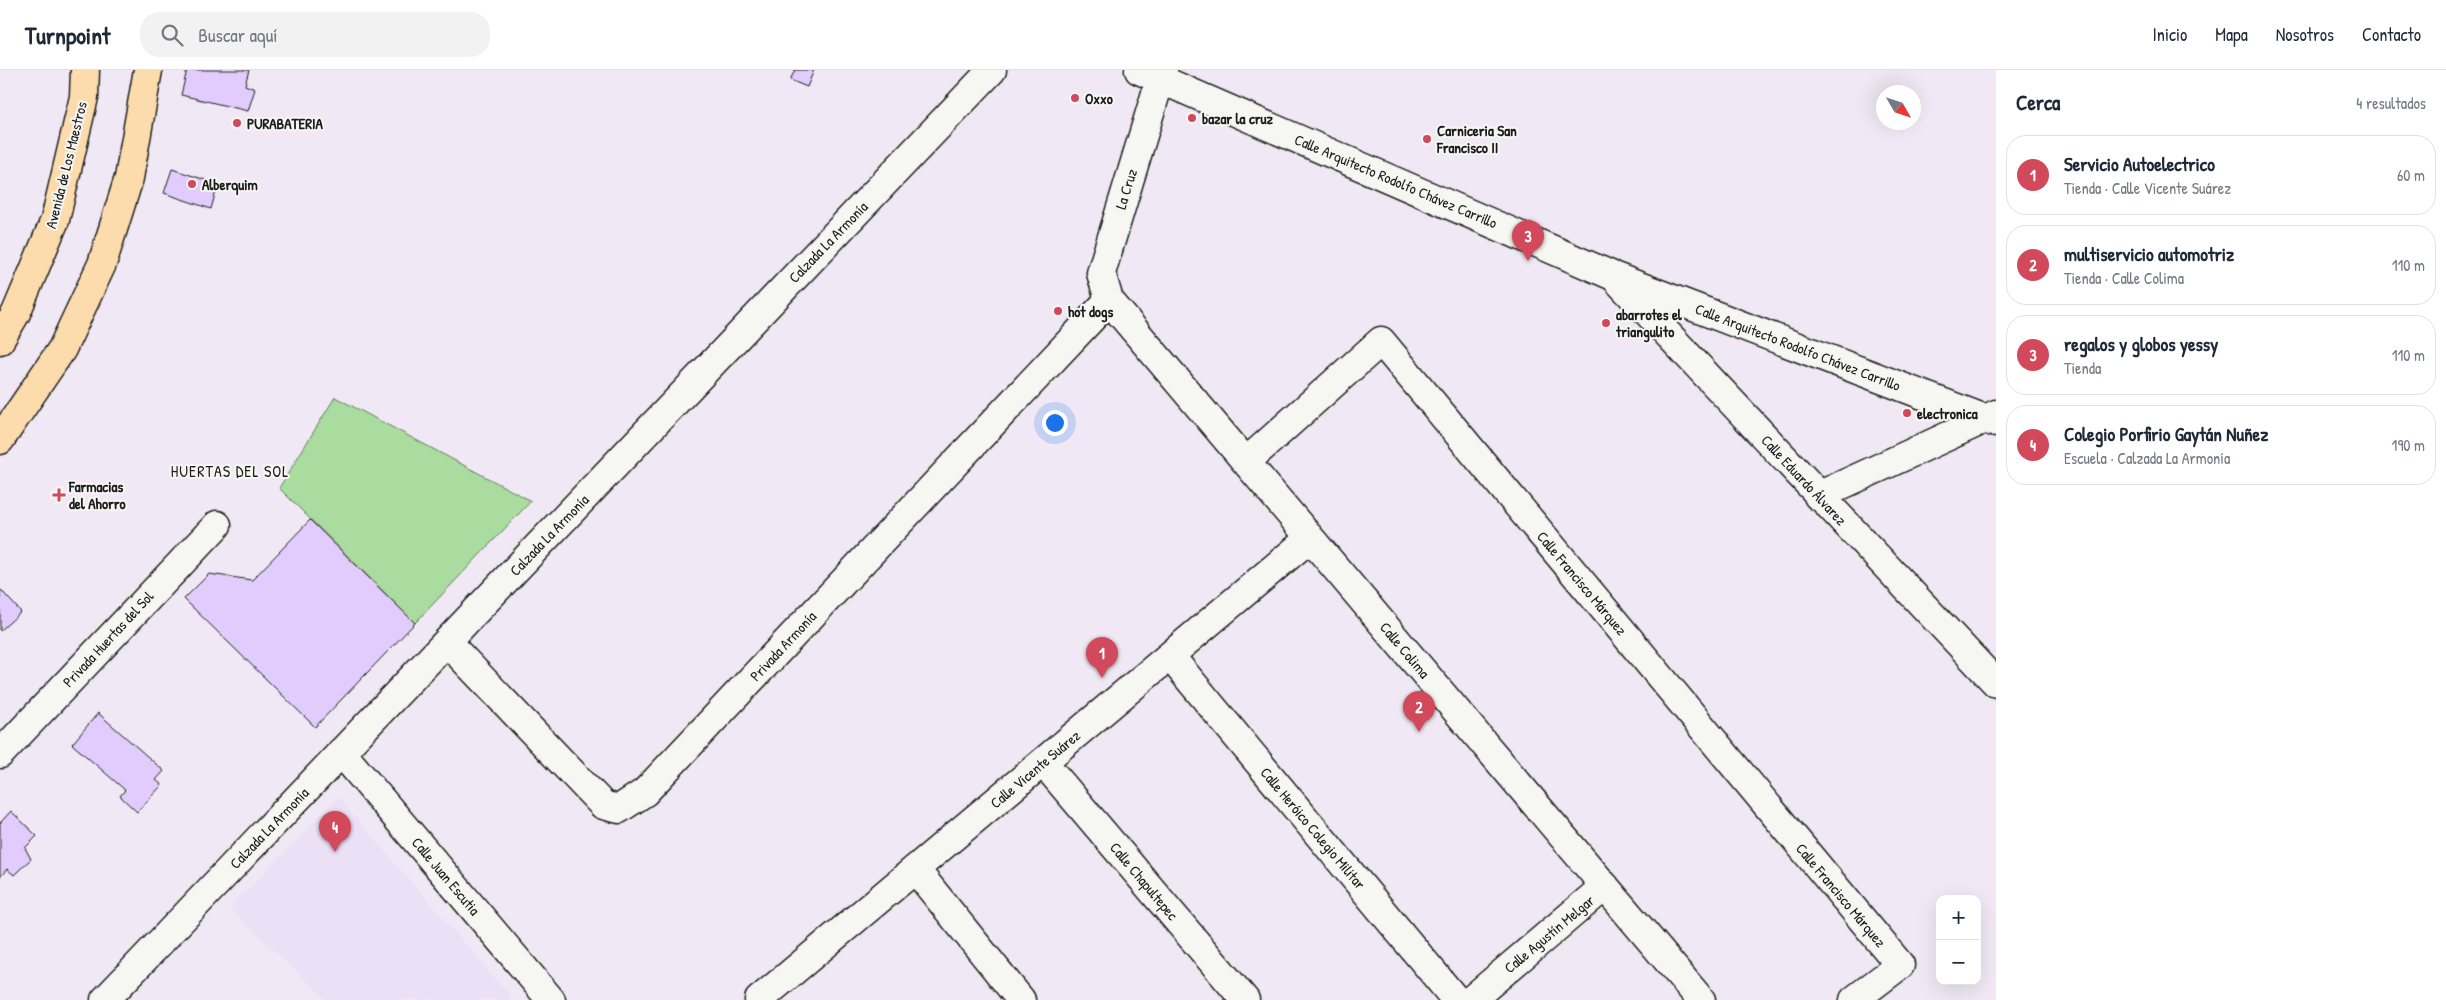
<!DOCTYPE html>
<html lang="es">
<meta charset="utf-8">
<style>
body{margin:0;font-family:"Patrick Hand",sans-serif;background:#f2f2f3;color:#1f2937}
.controls{position:absolute;right:15px;bottom:15px;display:grid;overflow:hidden;border-radius:10px;box-shadow:0 5px 20px #0002}
.controls button{width:45px;height:45px;display:grid;place-items:center;padding:0;border:0;border-bottom:1px solid #e0e1e3;background:#fff;color:#1f2937;font:25px sans-serif}
.compass{position:absolute;left:1876px;top:15px;width:45px;height:45px;border-radius:50%;background:#fff;box-shadow:0 5px 20px #0002;rotate:129deg}
.you{position:absolute;left:1054px;top:352px;width:18px;height:18px;margin:-12px;border:4px solid #fff;border-radius:50%;background:#1a73e8;box-shadow:0 0 0 8px #1a73e833}
.badge{display:grid;place-items:center;width:32px;height:32px;border-radius:50%;background:#d1495b;color:#fff;font-size:16px;font-weight:700}
.pin{position:absolute;translate:-50% -41px;filter:drop-shadow(0 1px 2px #0008)}
.pin::after{content:'';position:absolute;top:26px;width:18px;height:15px;background:inherit;clip-path:polygon(0 0,100% 0,50% 100%)}
.list{margin:0;padding:0;list-style:none}
h2{display:flex;justify-content:space-between;align-items:center;height:65px;margin:0;padding:0 20px;font-size:21px}
h2 small{font-size:16px;font-weight:400;color:#747a83}
.list li{display:grid;grid-template-columns:32px 1fr auto;gap:15px;align-items:center;box-sizing:border-box;height:80px;margin:0 10px 10px;padding:0 10px;border:1px solid #e0e1e3;border-radius:20px}
.list b{display:block;font-size:19px;white-space:nowrap}
.list p{margin:0;font-size:16px;white-space:nowrap;color:#747a83}
.list em{font-size:16px;font-style:normal;color:#747a83}
.icon{flex:none;width:28px;height:28px;fill:none;stroke:currentColor;stroke-width:2;stroke-linecap:round;stroke-linejoin:round}
.map{position:relative;flex:none;width:1996px;height:930px;overflow:hidden}
header{display:flex;align-items:center;gap:30px;box-sizing:border-box;height:70px;padding:0 25px;background:#fff;border-bottom:1px solid #e0e1e3}
header strong{font-size:24px}
nav{display:flex;gap:28px;margin-inline-start:auto;font-size:18px}
.search{width:350px;height:45px;background:#f2f2f3;display:flex;align-items:center;gap:12px;box-sizing:border-box;padding:0 18px;border-radius:20px;color:#747a83;font-size:19px}
main{display:flex}
aside{flex:1;background:#fff}
.map>svg:first-child{display:block}
.built{fill:#ece0f7}
.green{fill:#a9dc9e;stroke:#627c5d}
.building{fill:#e1ccfd;stroke:#1c1c1c}
.lines{fill:none;stroke-linecap:round;stroke-linejoin:round}
.street-casing{stroke:#1c1c1c;stroke-width:31}
.primary-casing{stroke:#1c1c1c;stroke-width:31}
.street{stroke:#f6f6f2;stroke-width:28}
.primary{stroke:#fcdcac;stroke-width:28}
.poi-dot{fill:#d1495b;stroke:#f6f6f2;stroke-width:2}
.labels{text-anchor:middle;dominant-baseline:central;stroke-width:4;stroke-linejoin:round;paint-order:stroke}
.poi-label{font-size:15px;font-weight:bold;fill:#1c1c1c;stroke:#f6f6f2;text-anchor:start}
.street-label{font-size:15px;fill:#1c1c1c;stroke:#f6f6f2}
.neighbourhood-label{font-size:16px;letter-spacing:1px;fill:#1c1c1c;stroke:#f6f6f2}
</style>
<header>
<strong>Turnpoint</strong>
<div class="search"><svg class="icon" aria-label="search" viewBox="0 0 24 24"><circle cx="10" cy="10" r="6"/><path d="M15 15l6 6"/></svg>Buscar aquí</div>
<nav><a>Inicio</a><a>Mapa</a><a>Nosotros</a><a>Contacto</a></nav>
</header>
<main>
<div class="map">
<svg width="1996" height="930" viewBox="0 0 1996 930">
<rect width="100%" height="100%" fill="#f0e9f5"/>
<filter id="ink" filterUnits="userSpaceOnUse"><feTurbulence type="fractalNoise" baseFrequency=".02" numOctaves="2"/><feDisplacementMap in="SourceGraphic" scale="10" xChannelSelector="R" yChannelSelector="G"/><feConvolveMatrix kernelMatrix="1 2 1 2 8 2 1 2 1" color-interpolation-filters="sRGB"/></filter>
<g filter="url(#ink)">
<path class="built" d="M338,727L514,930H326L229,838Z"/>
<path class="green" d="M335,327L531,431L415,553L279,418Z"/>
<path class="building" d="M187,0H249L245,15L255,19L248,41L181,25Z
M795,0H814L807,17L790,10Z
M172,99L218,114L211,139L164,123Z
M310,450L415,553L315,657L184,529L209,504L252,510Z
M0,519L21,542L0,561Z
M98,643L164,701L156,710L162,715L137,742L120,726L125,720L72,674Z
M11,741L37,766L25,778L31,789L14,805L7,799L0,807V753Z"/>
<g class="lines">
<defs>
<path id="street" d="M1139,0L1613,206L1996,353
M1163,0L1101,203L1109,230L1701,930
M1617,210L1996,613
M1246,392L1381,271L1900,895L1854,930
M1818,426L1996,344
M447,572L603,735L619,739L645,722L1109,230
M1170,586L1456,930
M341,682L551,930
M0,684L217,455
M1043,692L1245,930
M915,799L1021,930
M105,930L992,0
M759,930L1310,468
M1471,930L1605,816"/>
<path id="primary" d="M0,270L16,243L55,150L84,27L85,0
M0,370L62,279L102,194L129,108L148,0"/>
</defs>
<use href="#street" class="street-casing"/>
<use href="#primary" class="primary-casing"/>
<use href="#street" class="street"/>
<use href="#primary" class="primary"/>
</g>
</g>
<g class="poi-dot">
<circle cx="1075" cy="28" r="5"/>
<circle cx="1192" cy="48" r="5"/>
<circle cx="237" cy="53" r="5"/>
<circle cx="1427" cy="69" r="5"/>
<circle cx="192" cy="114" r="5"/>
<circle cx="1058" cy="241" r="5"/>
<circle cx="1606" cy="253" r="5"/>
<circle cx="1907" cy="343" r="5"/>
<path d="M56.5 417.5h5v5h5v5h-5v5h-5v-5h-5v-5h5z"/>
</g>
<g class="labels">
<g class="poi-label">
<text x="1085" y="28">Oxxo</text>
<text x="1202" y="48">bazar la cruz</text>
<text x="247" y="53">PURABATERIA</text>
<text x="1437" y="60">Carniceria San<tspan x="1437" dy="17">Francisco II</tspan></text>
<text x="202" y="114">Alberquim</text>
<text x="1068" y="241">hot dogs</text>
<text x="1616" y="244">abarrotes el<tspan x="1616" dy="17">triangulito</tspan></text>
<text x="1917" y="343">electronica</text>
<text x="69" y="416">Farmacias<tspan x="69" dy="17">del Ahorro</tspan></text>
</g>
<g class="street-label">
<text transform="translate(66 95) rotate(-76)">Avenida de Los Maestros</text>
<text transform="translate(1396 111) rotate(23)">Calle Arquitecto Rodolfo Chávez Carrillo</text>
<text transform="translate(1126 119) rotate(-73)">La Cruz</text>
<text transform="translate(828 172) rotate(-46)">Calzada La Armonía</text>
<text transform="translate(1798 277) rotate(21)">Calle Arquitecto Rodolfo Chávez Carrillo</text>
<text transform="translate(1804 410) rotate(47)">Calle Eduardo Álvarez</text>
<text transform="translate(549 465) rotate(-46)">Calzada La Armonía</text>
<text transform="translate(1582 513) rotate(50)">Calle Francisco Márquez</text>
<text transform="translate(108 569) rotate(-47)">Privada Huertas del Sol</text>
<text transform="translate(783 576) rotate(-47)">Privada Armonía</text>
<text transform="translate(1405 580) rotate(50)">Calle Colima</text>
<text transform="translate(1035 699) rotate(-40)">Calle Vicente Suárez</text>
<text transform="translate(269 758) rotate(-46)">Calzada La Armonía</text>
<text transform="translate(1313 758) rotate(50)">Calle Heróico Colegio Militar</text>
<text transform="translate(446 806) rotate(50)">Calle Juan Escutia</text>
<text transform="translate(1144 811) rotate(50)">Calle Chapultepec</text>
<text transform="translate(1841 825) rotate(50)">Calle Francisco Márquez</text>
<text transform="translate(1549 864) rotate(-40)">Calle Agustín Melgar</text>
</g>
<g class="neighbourhood-label">
<text x="230" y="401">HUERTAS DEL SOL</text>
</g>
</g>
</svg>
<div class="controls">
<button>+</button>
<button>−</button>
</div>
<svg class="compass" viewBox="-18 -18 36 36"><path d="M0-13l5 13h-10z" fill="#e53935"/><path d="M0 13l5-13h-10z" fill="#747a83"/></svg>
<div class="you"></div>
<div class="pin badge" style="left:1102px;top:608px">1</div>
<div class="pin badge" style="left:1419px;top:662px">2</div>
<div class="pin badge" style="left:1528px;top:191px">3</div>
<div class="pin badge" style="left:335px;top:782px">4</div>
</div>
<aside>
<h2>Cerca<small>4 resultados</small></h2>
<ul class="list">
<li><span class="badge">1</span><div><b>Servicio Autoelectrico</b><p>Tienda · Calle Vicente Suárez</p></div><em>60 m</em></li>
<li><span class="badge">2</span><div><b>multiservicio automotriz</b><p>Tienda · Calle Colima</p></div><em>110 m</em></li>
<li><span class="badge">3</span><div><b>regalos y globos yessy</b><p>Tienda</p></div><em>110 m</em></li>
<li><span class="badge">4</span><div><b>Colegio Porfirio Gaytán Nuñez</b><p>Escuela · Calzada La Armonía</p></div><em>190 m</em></li>
</ul>
</aside>
</main>
